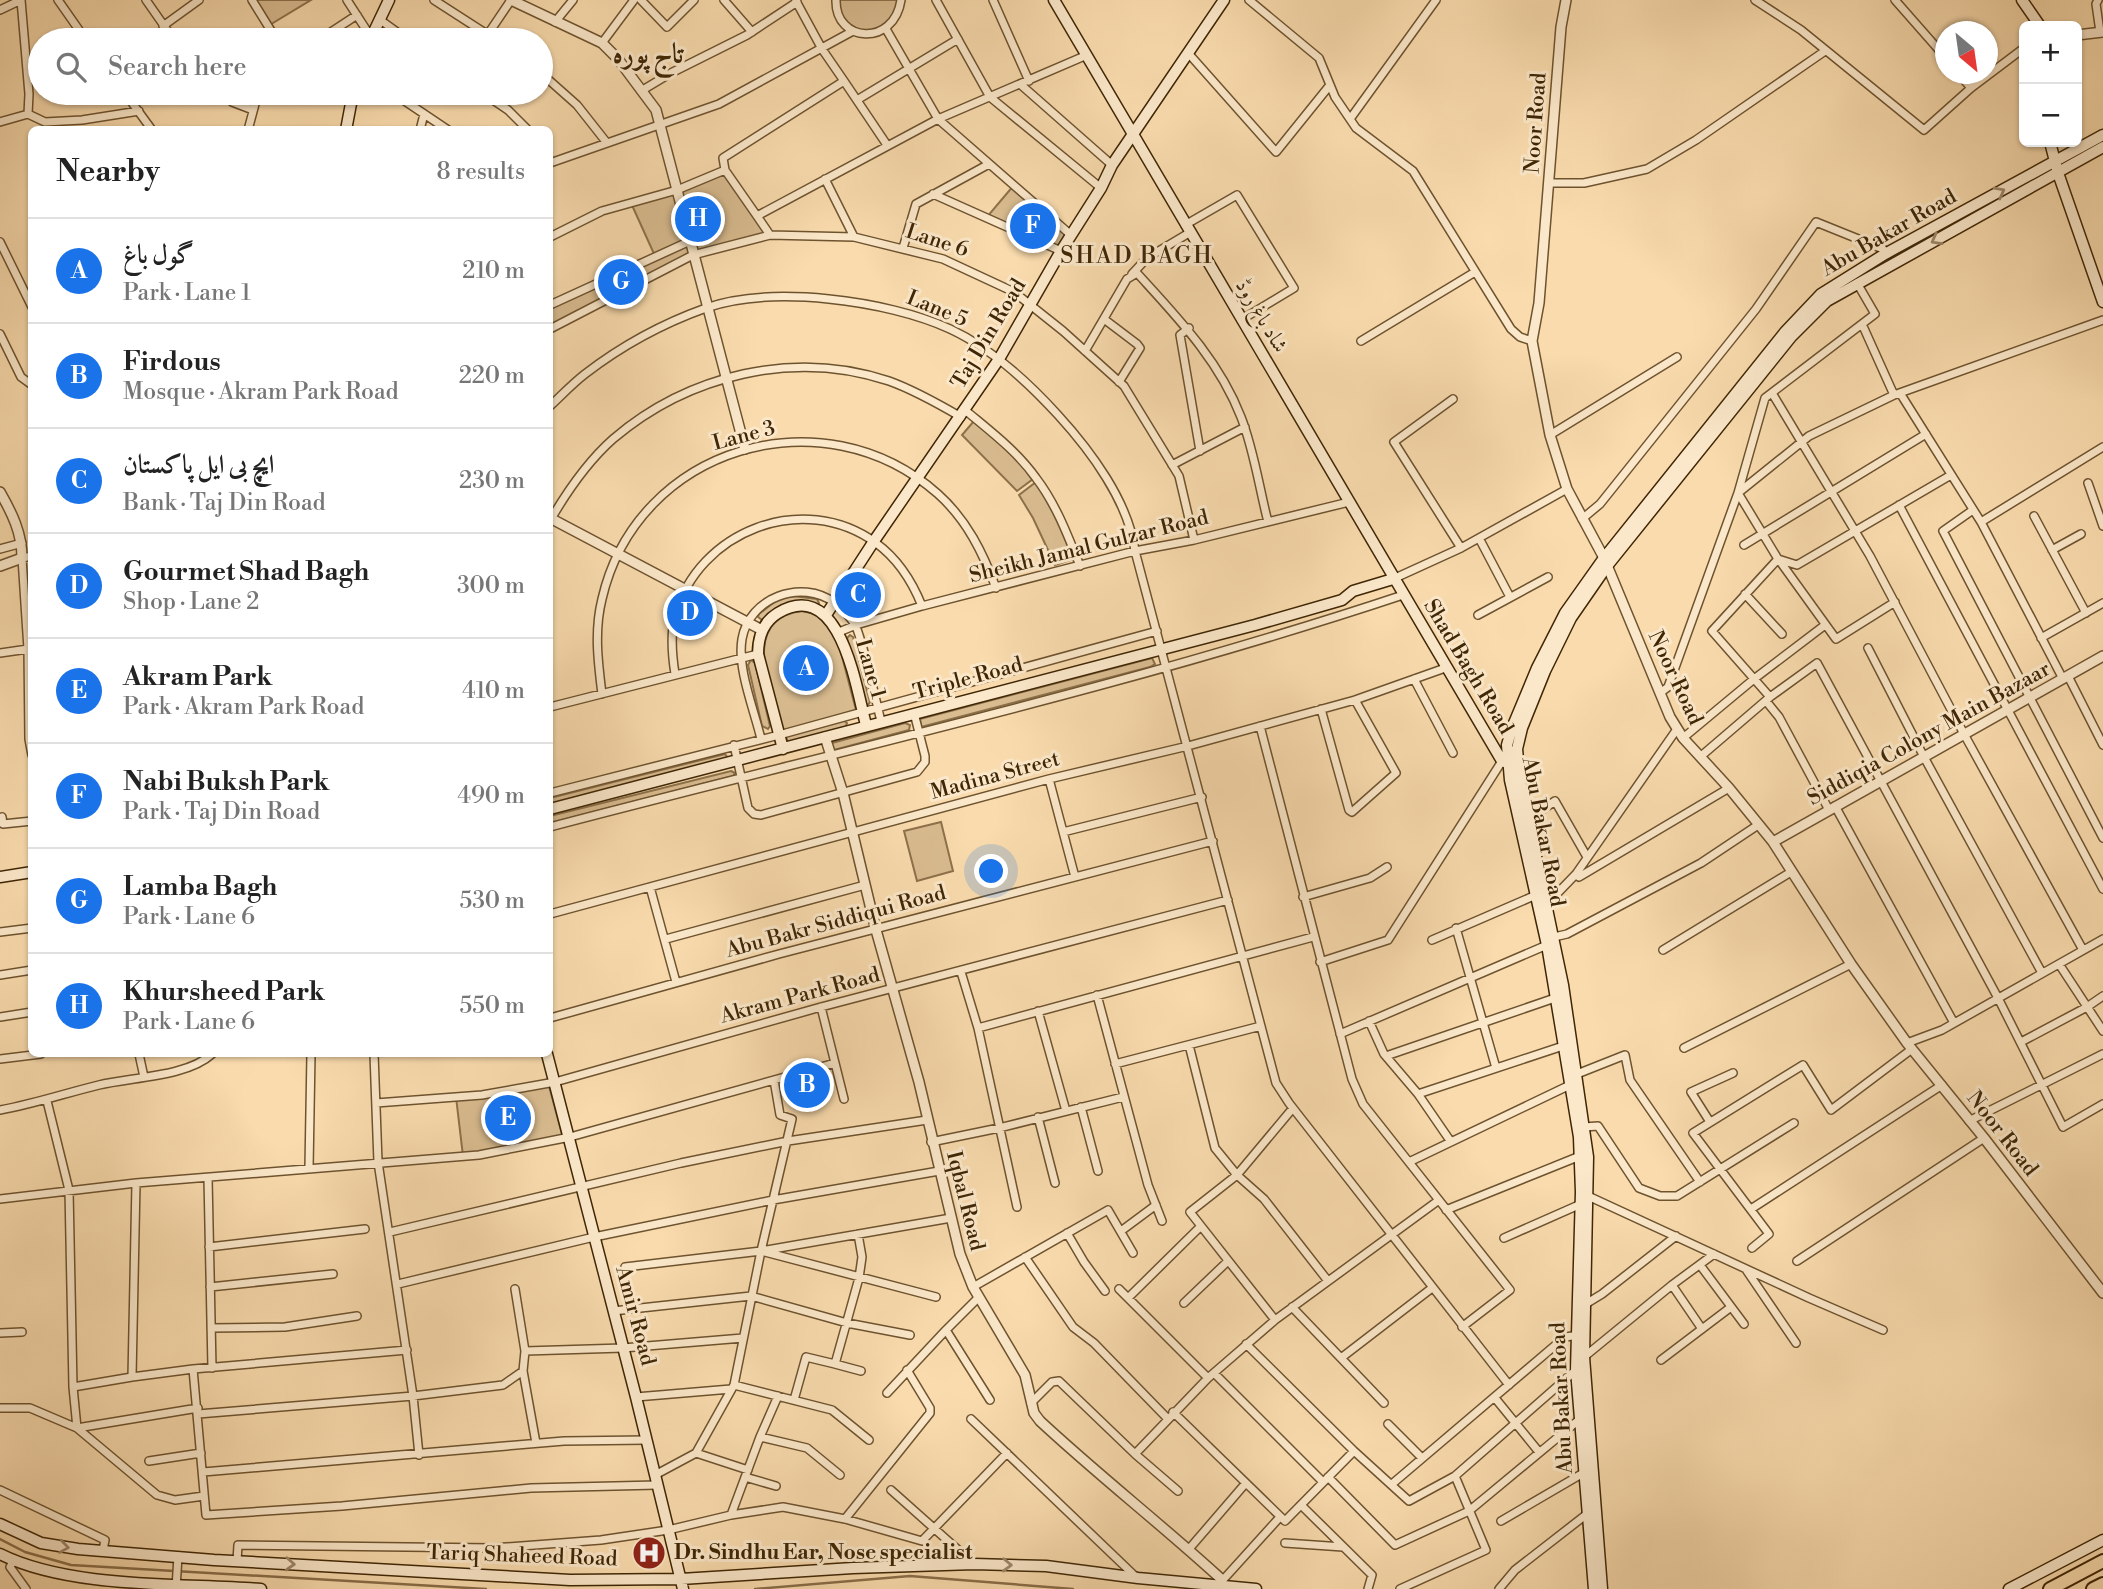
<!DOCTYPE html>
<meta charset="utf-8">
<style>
body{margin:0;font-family:"Libre Bodoni",Amiri,serif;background:#f2f2f2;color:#222}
.controls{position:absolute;right:21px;top:21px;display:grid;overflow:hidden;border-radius:10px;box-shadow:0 2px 5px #0004}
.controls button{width:63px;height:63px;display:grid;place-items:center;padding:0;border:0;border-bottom:2px solid #e0e0e0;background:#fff;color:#222;font:35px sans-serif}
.compass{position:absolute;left:1935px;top:21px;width:63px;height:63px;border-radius:50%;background:#fff;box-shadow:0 2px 5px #0004;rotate:151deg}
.you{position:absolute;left:992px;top:872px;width:24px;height:24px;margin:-18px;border:5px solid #fff;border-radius:50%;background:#1a73e8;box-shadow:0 0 0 10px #1a73e833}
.badge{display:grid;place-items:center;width:46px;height:46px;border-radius:50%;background:#1a73e8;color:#fff;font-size:23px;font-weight:700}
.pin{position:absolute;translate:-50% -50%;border:4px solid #fff;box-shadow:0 2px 7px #0006}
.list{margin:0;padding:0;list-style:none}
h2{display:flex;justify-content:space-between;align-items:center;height:91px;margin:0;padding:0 28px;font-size:30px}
h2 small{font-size:23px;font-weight:400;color:#767676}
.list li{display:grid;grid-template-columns:46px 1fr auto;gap:21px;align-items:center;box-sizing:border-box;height:105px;padding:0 28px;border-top:2px solid #e0e0e0}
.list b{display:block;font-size:26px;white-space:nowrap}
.list p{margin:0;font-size:23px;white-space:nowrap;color:#767676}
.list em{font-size:23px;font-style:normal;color:#767676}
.icon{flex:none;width:38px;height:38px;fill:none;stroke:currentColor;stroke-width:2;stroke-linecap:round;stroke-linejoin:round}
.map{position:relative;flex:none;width:2103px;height:1589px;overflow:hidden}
.search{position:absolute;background:#fff;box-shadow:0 2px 5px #0004;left:28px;top:28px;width:525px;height:77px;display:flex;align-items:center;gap:18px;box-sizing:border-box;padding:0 24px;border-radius:38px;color:#767676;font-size:26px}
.panel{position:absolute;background:#fff;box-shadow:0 2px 5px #0004;left:28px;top:126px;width:525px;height:931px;border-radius:10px}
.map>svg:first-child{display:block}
.green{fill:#d9bc90;stroke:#8c714a;stroke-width:2}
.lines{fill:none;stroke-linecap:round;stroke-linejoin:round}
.stream{stroke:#896d48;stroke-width:2.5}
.minor-casing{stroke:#6e532f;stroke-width:10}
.tertiary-casing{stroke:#6e532f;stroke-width:12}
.secondary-casing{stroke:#3f2605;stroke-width:13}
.motorway-casing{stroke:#3f2605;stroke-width:16}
.minor{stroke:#fbe8ca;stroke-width:7}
.tertiary{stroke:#fbe8ca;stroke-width:9}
.secondary{stroke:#fbe8ca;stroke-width:10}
.motorway{stroke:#f9dbad;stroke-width:12}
.oneway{stroke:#9d8768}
.labels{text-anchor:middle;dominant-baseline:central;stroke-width:6;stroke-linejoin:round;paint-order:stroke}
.street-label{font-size:21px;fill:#3f2605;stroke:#fbe8ca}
.poi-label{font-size:21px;font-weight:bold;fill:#3f2605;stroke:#fbe8ca;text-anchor:start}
.neighbourhood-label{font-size:23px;letter-spacing:2px;fill:#3f2605;stroke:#fbe8ca}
.district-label{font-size:28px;font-weight:bold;fill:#3f2605;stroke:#fbe8ca}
</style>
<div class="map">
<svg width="2103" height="1589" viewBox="0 0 2103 1589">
<rect width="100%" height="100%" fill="#f9dbad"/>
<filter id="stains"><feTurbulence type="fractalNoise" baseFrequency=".00286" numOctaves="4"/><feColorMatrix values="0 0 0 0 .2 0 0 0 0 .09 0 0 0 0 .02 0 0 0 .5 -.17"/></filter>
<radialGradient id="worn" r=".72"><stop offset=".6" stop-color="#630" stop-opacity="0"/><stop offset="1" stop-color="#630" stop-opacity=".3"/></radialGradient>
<path class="green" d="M252,0H311L268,26Z
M835,0H901L894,21L864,34L845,25Z
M725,170L770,235L693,255L550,329V307L655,256L631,203Z
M1014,185L1071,235L1061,251L986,218Z
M974,421L1018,460L1033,479L1017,491L962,435Z
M1036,482L1059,523L1074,559L1055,565L1033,518L1019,495Z
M793,596L817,599L819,603L818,605C792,603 784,604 762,620L758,617L759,614L778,599Z
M802,611L815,614L835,630L856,710L782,732C772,692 738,619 802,611Z
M850,635L853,637L870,702L868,705L864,703L847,638Z
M1152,658L1155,664L1150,667L921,727L920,719Z
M751,660L755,663L770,726L768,729L762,726L748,665Z
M843,720L847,723L845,728L789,742L787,740L786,736Z
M905,723L910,725L909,730L834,750L831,746L832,743Z
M725,754L728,758L550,806V798Z
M731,771L735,773L733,776L550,823V816Z
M941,822L953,871L917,881L904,831Z
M549,1086L563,1138L463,1156L456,1097Z"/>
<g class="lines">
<path class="stream" d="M0,1539L25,1552L71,1565L486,1589
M755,1589L910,1576L1073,1589"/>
<defs>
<path id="minor" d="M21,0L29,94L28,114
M58,0L86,40
M146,0L174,40
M252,0L273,34L279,40
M347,0L367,31L372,34
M434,0L496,40
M641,0L667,27L694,0
M724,0L752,32
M836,0C835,43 894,47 901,0
M936,0L990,97L1101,188
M993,0L1029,81
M1249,0L1319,58L1335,97L1356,128L1413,171L1511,329L1520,337L1532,341
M1755,0L1801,30L1924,130L1971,88L2024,48
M1895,0L1946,58
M2098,0L2096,4L2100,32
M796,1L822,49L844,81
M0,10L21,0
M379,19L408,40
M555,22L573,0
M163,26L199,0
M886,29L938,119L1071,235
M319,40L357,15
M484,40L511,0
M602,43L634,0
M1189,54L1276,152L1330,85
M541,73L577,105L607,143
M1959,74L1971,88
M1020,84L1112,165
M641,91L671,73L747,35L797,2
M125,93L152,130
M221,93L232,102L253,110
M393,93L448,130
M483,93L508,110L528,130
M857,100L958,39
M1350,119L1436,0
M0,122L28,114L45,122L82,120L139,111
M248,130L258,93
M420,130L424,114
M550,163L719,104L853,31
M725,170L757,216
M825,179L854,237
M1549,183H1584L1647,169L1696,140L1825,51
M933,194L1061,251
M1185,225L1237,195L1294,288L1241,320
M770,235L757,216L938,119L1087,55
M550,237L602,211L677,190L725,170L723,158L844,81L887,145
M0,242L32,307
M903,248L916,204L989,164
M1132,274L1147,258L1189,233
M550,305L690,241
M1104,319L1137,344L1140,348L1119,382
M1862,324L1894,395
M1189,328L1180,335L1200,451
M550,329L693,255L770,235L854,237L943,259L1014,292L1063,331L1124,386L1179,476L1194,540
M0,334L21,377L32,385
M1361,341L1475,272
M1085,351L1127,279L1137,273C1177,317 1219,360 1241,417C1254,450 1259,487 1268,522
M1772,393L1870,556L1964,734L2083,950
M1900,393L1981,522L2063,679
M1453,399L1394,442L1461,548
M550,406C561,396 572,384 585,374C620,347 664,323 706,308C771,285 887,300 950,329C991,348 1028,382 1058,415C1090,450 1129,502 1135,551L1276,1083L1289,1103L1509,1385
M965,410C990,431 1017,451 1036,478C1056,504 1068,536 1080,566
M1550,435L1677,357
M1172,465L1245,427
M2088,483L2103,526
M1899,505L2103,889
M1973,510L1943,531L2103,838
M2034,516L2086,613
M551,519C568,490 587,462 613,439C688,375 794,349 889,381C914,390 937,403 961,417
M1582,519L1600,504L1756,309L1816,222L1883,249L1885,254
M1981,522L2103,447
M1479,538L1510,597
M1744,545L1926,434
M0,549L22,543
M2052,550L2081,534
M32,556L22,558L28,649L29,739L32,755
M1778,559L1797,565L1951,475
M1779,560L1836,639L1895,602
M1393,579L1461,548L1567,489
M1745,594L1782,634
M1478,615L1548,577
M839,632L856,625L922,606L1135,551L1194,540L1349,502
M2041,638L2103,603
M1868,648L1924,757L2042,973
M0,653L28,649
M675,674C672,655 670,635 675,616C698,531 803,490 876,543C898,559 912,581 922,606
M2068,676L2103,745
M1414,679L1453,753
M1660,693L1668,687L1738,493L1809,436L1894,395L2103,320
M602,694C598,662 594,631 602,599C637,447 823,392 938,494C967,520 983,553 996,588
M1770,697L1817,663L1998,998L2063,1127L2103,1104
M1766,701L1779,717L1829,810
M550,707L758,654
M1321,709L1349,810L1352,812L1396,773L1355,700
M1260,726L1352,1079L1363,1104L1510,1290L1462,1327
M1683,738L1754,679L1825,625
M761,739C754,709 737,669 742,639C749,598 801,578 835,603C841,608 849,616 854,623C862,634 876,703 881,721
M734,745L748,808L754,814L761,815L917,772L925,762V756L914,713
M1700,757L1770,697L1712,631L1778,559L1738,493L1765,398L1875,314L1857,283
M1049,779L1075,877
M550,793L779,735L1157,631
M1835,806L1954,1023
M0,818L2,817L3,824L32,821
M1530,818L1555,801L1587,857
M550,827C834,752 1124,688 1403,595
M1063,832L1202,797
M1576,874L1579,877L1729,788
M650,887L676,982
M1303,897L1370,878L1387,867
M1546,905L1576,874L1677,729
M550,914L1049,779L1188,746L1355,700L1448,667
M1456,928L1496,1068
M0,932L32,928
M1554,937L1567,934L1701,863L1758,825
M666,939L865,885
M1432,940L1536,895
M1663,950L1791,872
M1320,962L1388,940L1502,761
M2059,964L2103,1031
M961,972L978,1028L1017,1207
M0,975L32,970
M1097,995L1148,1185L1162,1221
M821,1007L844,1099
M1038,1011L1066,1111
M0,1017L32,1012
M550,1018L779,954L1213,841
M1369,1021L1384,1054L1418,1094L1451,1142
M978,1028L1313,937
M1340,1034L1547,945
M2021,1042L2087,1007L2103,996
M1907,1043L1942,1030L2103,939
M1189,1045L1215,1148L1237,1175L1264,1199L1328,1281
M1684,1048L1851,964
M139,1054L144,1077
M374,1054L378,1162L413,1396L419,1455
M1386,1056L1555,998
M0,1059L41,1054
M1115,1064L1261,1026
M1577,1074L1625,1055L1630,1080L1700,1182
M1418,1094L1563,1046
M47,1101L69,1190L73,1387L77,1428L198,1408
M376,1103L482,1095L555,1082L821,1007L1228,900
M1081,1107L1098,1171
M0,1110C34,1104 66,1093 99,1085C131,1077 187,1077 212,1054
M1038,1117L1055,1183
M1969,1121L2103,1054
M1710,1122L1691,1092L1733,1073
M1584,1127L1598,1126L1639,1188L1660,1196H1677L1794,1123
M931,1142L999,1128L1123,1097
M1409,1162L1570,1085
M309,1168L311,1054
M208,1178L212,1368
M1588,1196L1809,1298L1883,1330
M0,1199L136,1183L479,1155L570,1137L835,1063
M1751,1209L1942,1085
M1446,1210L1580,1156L1584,1157
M1121,1231L1156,1205
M390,1232L681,1163L788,1141L927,1120
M1067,1233L1084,1262L1105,1291
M858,1234L862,1257L859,1278L835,1364L861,1371
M1504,1238L1581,1204
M209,1247L365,1229
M1752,1248L1769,1234L1693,1133L1803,1065L1831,1110L1912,1049
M765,1252L936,1297
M1025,1257L1073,1327L1094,1343L1167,1418
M1797,1261L1984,1138
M1700,1265L1744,1324
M625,1267L761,1251L951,1218
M1747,1271L1796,1343
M398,1284L594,1237L773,1200L939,1171
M1672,1285L1702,1329
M210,1287L333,1274
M973,1287L1108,1210L1133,1253
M515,1289L525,1351L523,1371L536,1443
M1119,1289L1208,1378
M979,1297L946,1330L990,1400
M1128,1298L1201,1226
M1184,1303L1228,1261
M1584,1305L1602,1294L1676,1236
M1292,1307L1384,1403
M613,1311L751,1296L847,1323L910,1335
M1275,1320L1190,1212L1237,1175L1293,1108
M211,1328L285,1327L357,1316
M0,1333L22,1332
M1246,1344L1354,1451L1409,1501L1455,1476L1576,1370
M525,1351L623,1348L743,1338
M1584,1357L1672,1285L1714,1254
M1341,1358L1432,1288
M1661,1360L1731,1307
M193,1369L407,1350
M1214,1373L1323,1482
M132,1377L193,1369L206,1515L342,1506L531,1488L657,1485
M734,1385L832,1410L869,1440
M73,1387L132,1377L136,1183
M887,1393L946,1330
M636,1397L731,1389
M1495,1398L1539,1452
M794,1400L806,1357L835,1364
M1031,1403L1052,1382L1059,1381L1135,1454L1178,1491
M0,1408H30L77,1428L157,1495L175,1500L204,1496
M1173,1412L1285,1521L1354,1451
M198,1414L413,1396L503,1385L523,1371
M971,1419L1137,1578
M1388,1424L1422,1458
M760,1437L807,1448L840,1475
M696,1453L748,1470
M1135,1454L1208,1378L1275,1320L1439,1200
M149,1461L201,1453
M203,1472L564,1441L647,1440
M655,1475L696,1453L734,1385L761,1251L792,1119L780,1115L774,1080
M745,1477L776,1486
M1328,1477L1395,1545L1469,1511L1580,1419
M1392,1484L1565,1337L1580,1335
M0,1490L105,1540L103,1550
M891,1490L974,1564
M1301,1505L1372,1575L1368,1589
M731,1515L760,1437L778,1396
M845,1519L930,1413V1408L907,1370
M1501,1521L1585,1472
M1285,1543L1343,1547
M1189,1549L1245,1484
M13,1561L10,1567L26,1589
M237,1561L238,1545L493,1548L601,1540L668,1530L731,1515L783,1507L845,1519L922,1541L1007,1453
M1222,1581L1280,1517
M176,1588L178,1556
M1400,1589L1486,1550L1455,1476
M1499,1589L1515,1570L1587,1514"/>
<path id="tertiary" d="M511,0L602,43L618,59L656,110L745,449
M1566,0L1561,27L1539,303L1532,341L1550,435L1567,489L1604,558L1670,717L1683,738L1729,788L1773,842L1851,964L1907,1043L1984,1138L2103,1293
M2077,35L2103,32
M0,492C12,513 22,533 22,558L0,566
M550,518L762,630
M825,737L843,793L876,930L919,1082L960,1254L973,1287L1025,1375L1034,1413L1040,1421C1098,1475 1161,1524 1220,1578L1221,1585
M1773,842L2103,656"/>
<path id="secondary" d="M1054,0L1502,761L1510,764
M2022,0L2040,26
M370,40L389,0
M346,130L353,93
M2050,142L2058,173L2103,302
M826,615L874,541L999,359L1061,251L1101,188L1112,165L1224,0
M783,749L758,654C758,637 763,622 778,613C841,576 856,688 866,725
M550,809L1255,625L1342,600L1353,591L1393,579
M0,877L32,872
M547,1054L636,1397L683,1589
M0,1524L41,1543L78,1549L214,1560L570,1580L681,1579L853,1568L974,1564L1046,1566L1138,1578L1256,1589
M0,1554C70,1589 182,1583 261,1589
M1594,1589L1576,1370L1581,1192L1579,1137L1547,945L1510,780L1507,745L1512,728L1537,668L1565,613L1604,558L1785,332L1821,294L1885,254L2103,135
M1602,1589L1584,1357L1588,1157L1563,985L1520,780L1517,749L1522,728L1545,671L1571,618L1607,566L1791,337L1827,301L2103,147
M2009,1589L2103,1540"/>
<path id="motorway" d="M2050,1589L2103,1561
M2093,1589L2103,1584"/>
</defs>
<use href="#minor" class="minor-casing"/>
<use href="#tertiary" class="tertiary-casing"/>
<use href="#secondary" class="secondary-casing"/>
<use href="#motorway" class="motorway-casing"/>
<use href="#minor" class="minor"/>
<use href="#tertiary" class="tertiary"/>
<use href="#secondary" class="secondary"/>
<use href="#motorway" class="motorway"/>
</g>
<defs><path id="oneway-chevron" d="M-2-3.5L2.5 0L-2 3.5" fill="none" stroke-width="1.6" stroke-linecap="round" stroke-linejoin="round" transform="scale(1.75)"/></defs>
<g class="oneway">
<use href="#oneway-chevron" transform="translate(2000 192) rotate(-28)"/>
<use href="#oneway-chevron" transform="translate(1936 240) rotate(151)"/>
<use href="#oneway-chevron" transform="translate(64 1547) rotate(8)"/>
<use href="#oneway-chevron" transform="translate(290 1564) rotate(3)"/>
<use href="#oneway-chevron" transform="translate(1007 1565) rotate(2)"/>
</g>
<defs>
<symbol id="hospital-disc" viewBox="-11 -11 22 22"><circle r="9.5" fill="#8f2418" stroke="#fbe8ca"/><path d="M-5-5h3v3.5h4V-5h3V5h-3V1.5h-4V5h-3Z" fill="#fff"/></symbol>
</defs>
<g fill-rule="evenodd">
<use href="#hospital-disc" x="630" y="1534" width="38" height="38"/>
</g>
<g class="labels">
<g class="street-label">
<text transform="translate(1536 123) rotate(-86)">Noor Road</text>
<text transform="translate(1889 233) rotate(-30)">Abu Bakar Road</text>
<text transform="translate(937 241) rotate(18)">Lane 6</text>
<text transform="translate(937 309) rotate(22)">Lane 5</text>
<text transform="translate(1261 316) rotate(59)">شاد باغ روڈ</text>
<text transform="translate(989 334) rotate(-59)">Taj Din Road</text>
<text transform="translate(744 436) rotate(-15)">Lane 3</text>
<text transform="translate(1089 547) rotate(-14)">Sheikh Jamal Gulzar Road</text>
<text transform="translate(1468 667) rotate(59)">Shad Bagh Road</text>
<text transform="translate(870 669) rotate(74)">Lane 1</text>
<text transform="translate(1675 678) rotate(65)">Noor Road</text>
<text transform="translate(968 679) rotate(-15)">Triple Road</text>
<text transform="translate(1929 734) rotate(-29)">Siddiqia Colony Main Bazaar</text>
<text transform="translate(995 776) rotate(-15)">Madina Street</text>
<text transform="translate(1543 832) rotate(79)">Abu Bakar Road</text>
<text transform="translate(836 922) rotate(-15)">Abu Bakr Siddiqui Road</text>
<text transform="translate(800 996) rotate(-15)">Akram Park Road</text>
<text transform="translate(2002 1134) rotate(52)">Noor Road</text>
<text transform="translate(965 1201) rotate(76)">Iqbal Road</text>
<text transform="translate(635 1316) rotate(75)">Amir Road</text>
<text transform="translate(1562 1398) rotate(-93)">Abu Bakar Road</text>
<text transform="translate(522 1556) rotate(2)">Tariq Shaheed Road</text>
</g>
<g class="poi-label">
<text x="674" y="1553">Dr. Sindhu Ear, Nose specialist</text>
</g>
<g class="neighbourhood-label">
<text x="1137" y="256">SHAD BAGH</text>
</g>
<g class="district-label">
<text x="648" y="54">تاج پورہ</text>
</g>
</g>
<rect width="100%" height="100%" filter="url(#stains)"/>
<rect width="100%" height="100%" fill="url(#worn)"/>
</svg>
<div class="controls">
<button>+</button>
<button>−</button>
</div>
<svg class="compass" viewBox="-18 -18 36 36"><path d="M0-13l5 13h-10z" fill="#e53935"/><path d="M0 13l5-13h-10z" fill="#767676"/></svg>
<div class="you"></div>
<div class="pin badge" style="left:806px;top:668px">A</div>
<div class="pin badge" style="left:807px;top:1085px">B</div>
<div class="pin badge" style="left:858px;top:595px">C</div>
<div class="pin badge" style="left:690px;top:613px">D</div>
<div class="pin badge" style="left:508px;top:1118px">E</div>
<div class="pin badge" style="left:1033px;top:226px">F</div>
<div class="pin badge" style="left:621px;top:282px">G</div>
<div class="pin badge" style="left:698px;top:219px">H</div>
<div class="search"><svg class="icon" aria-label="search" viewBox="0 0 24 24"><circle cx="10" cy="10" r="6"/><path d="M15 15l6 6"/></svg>Search here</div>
<section class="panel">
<h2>Nearby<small>8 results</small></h2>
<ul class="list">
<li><span class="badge">A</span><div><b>گول باغ</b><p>Park · Lane 1</p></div><em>210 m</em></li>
<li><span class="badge">B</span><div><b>Firdous</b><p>Mosque · Akram Park Road</p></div><em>220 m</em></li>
<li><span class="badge">C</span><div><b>ایچ بی ایل پاکستان</b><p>Bank · Taj Din Road</p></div><em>230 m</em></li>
<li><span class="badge">D</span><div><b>Gourmet Shad Bagh</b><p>Shop · Lane 2</p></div><em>300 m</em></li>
<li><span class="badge">E</span><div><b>Akram Park</b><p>Park · Akram Park Road</p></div><em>410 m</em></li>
<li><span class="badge">F</span><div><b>Nabi Buksh Park</b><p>Park · Taj Din Road</p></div><em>490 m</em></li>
<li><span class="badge">G</span><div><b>Lamba Bagh</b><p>Park · Lane 6</p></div><em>530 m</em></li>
<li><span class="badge">H</span><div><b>Khursheed Park</b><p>Park · Lane 6</p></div><em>550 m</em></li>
</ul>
</section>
</div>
